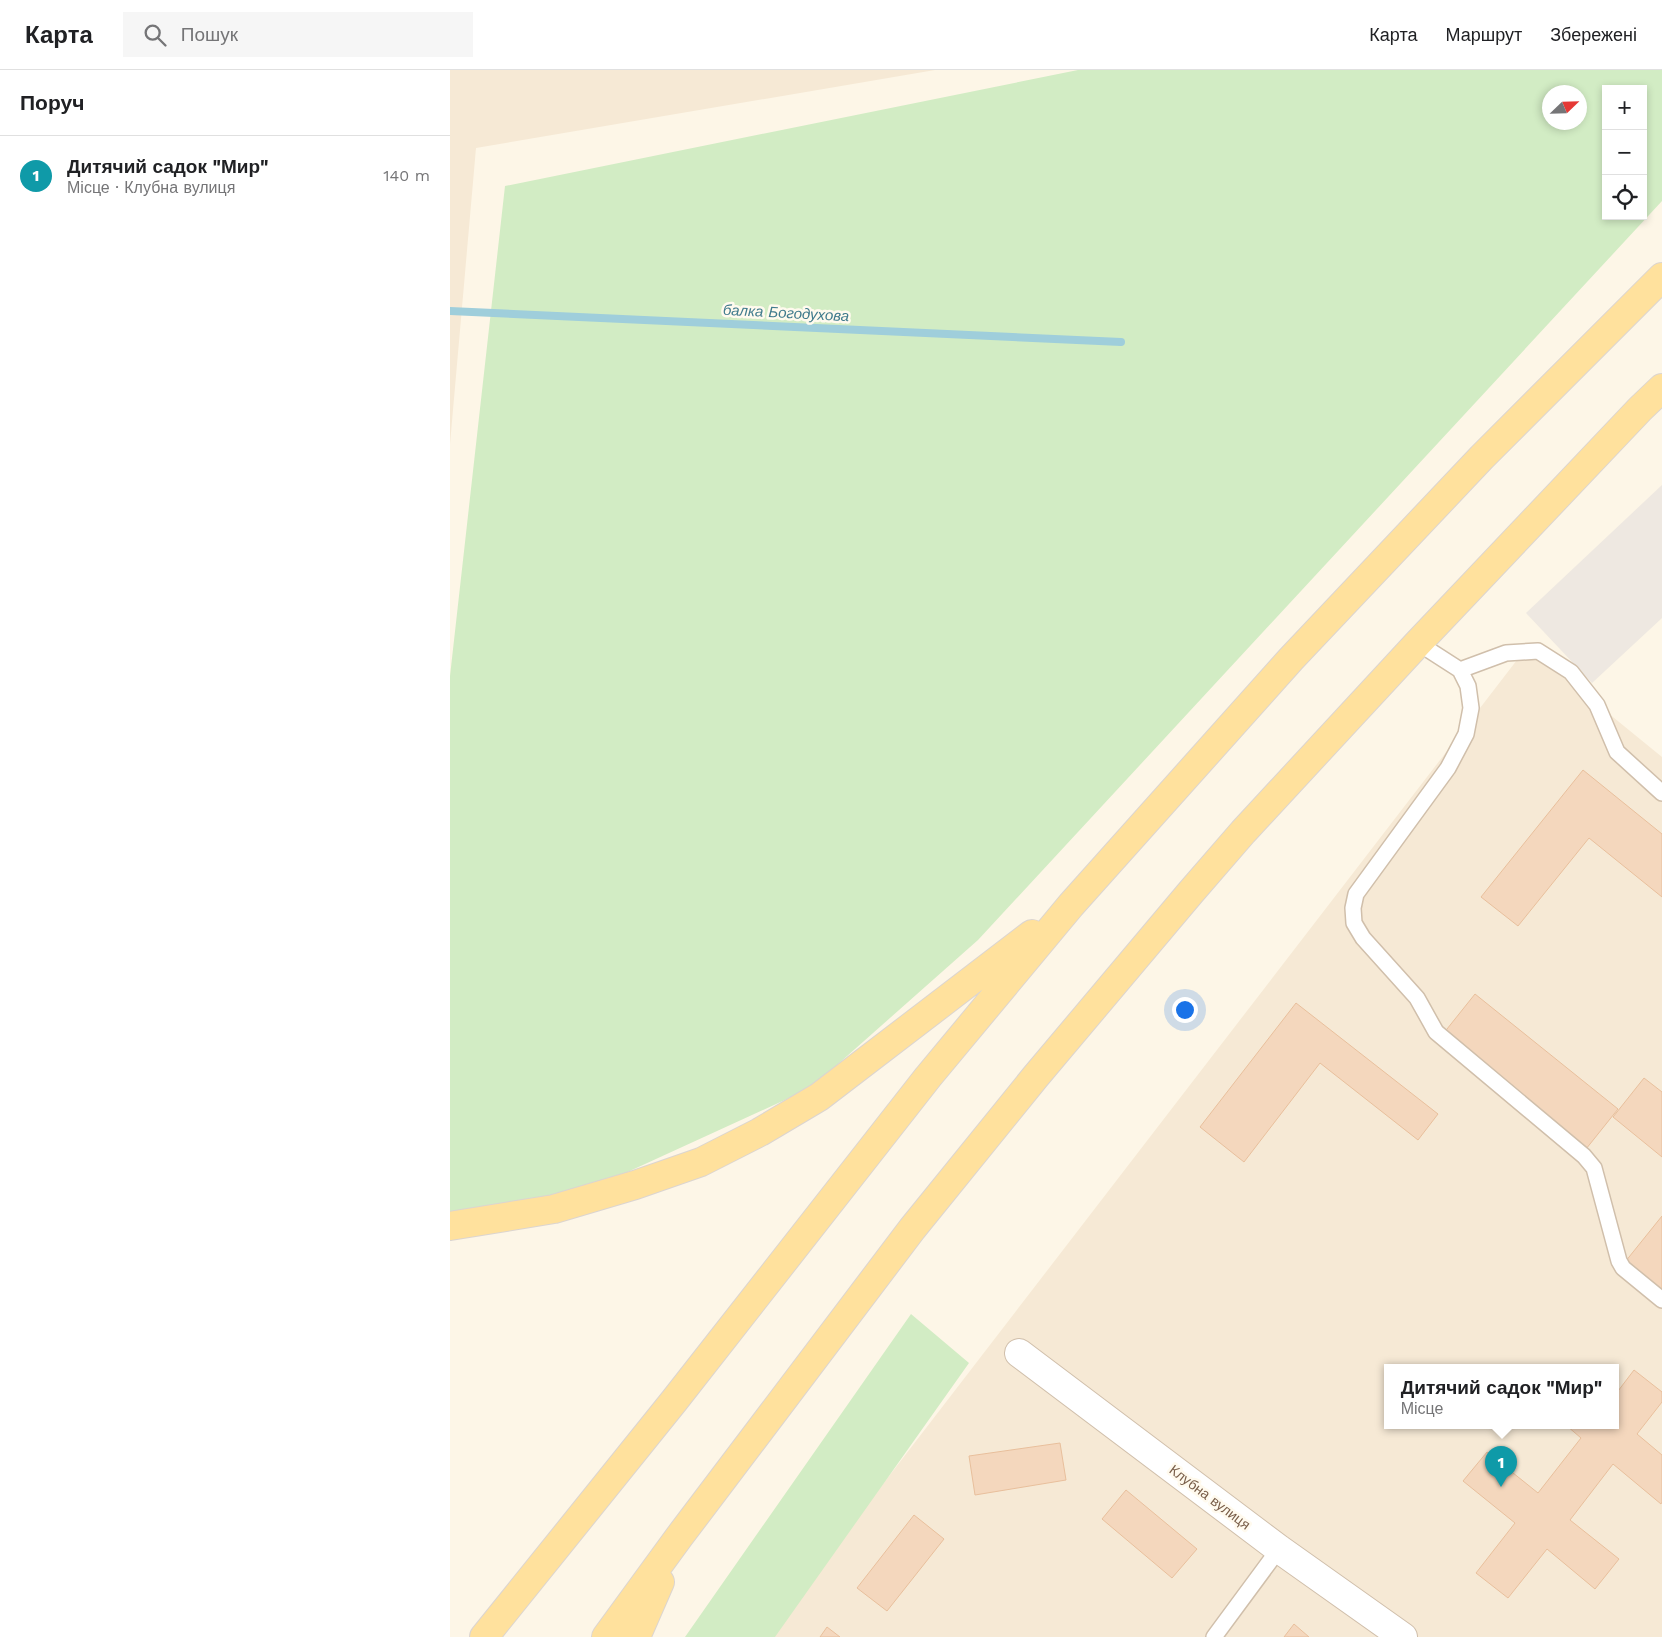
<!DOCTYPE html>
<html lang="uk">
<meta charset="utf-8">
<style>
body{margin:0;font-family:"Work Sans",sans-serif;background:#f6f6f6;color:#202124}
.controls{position:absolute;right:15px;top:15px;display:grid;overflow:hidden;border-radius:0px;box-shadow:0 2px 8px #0003}
.controls button{width:45px;height:45px;display:grid;place-items:center;padding:0;border:0;border-bottom:1px solid #e0e0e0;background:#fff;color:#202124;font:25px sans-serif}
.compass{position:absolute;left:1092px;top:15px;width:45px;height:45px;border-radius:50%;background:#fff;box-shadow:0 2px 8px #0003;rotate:67deg}
.you{position:absolute;left:734px;top:939px;width:18px;height:18px;margin:-12px;border:4px solid #fff;border-radius:50%;background:#1a73e8;box-shadow:0 0 0 8px #1a73e833}
.badge{display:grid;place-items:center;width:32px;height:32px;border-radius:50%;background:#7c4833;color:#fff;font-size:16px;font-weight:700}
.pin{position:absolute;translate:-50% -41px;filter:drop-shadow(0 1px 2px #0008)}
.pin::after{content:'';position:absolute;top:26px;width:18px;height:15px;background:inherit;clip-path:polygon(0 0,100% 0,50% 100%)}
.popup{position:absolute;left:934px;top:1294px;width:235px;height:65px;box-sizing:border-box;display:grid;place-content:center;border-radius:0px;background:#fff;filter:drop-shadow(0 1px 4px #0005);font-size:16px;white-space:nowrap;color:#757577}
.popup b{font-size:19px;color:#202124}
.popup::after{content:'';position:absolute;left:50%;top:100%;margin-left:-10px;border:10px solid transparent;border-top-color:#fff}
.list{margin:0;padding:0;list-style:none}
h2{display:flex;justify-content:space-between;align-items:center;height:65px;margin:0;padding:0 20px;font-size:21px}
h2 small{font-size:16px;font-weight:400;color:#757577}
.list li{display:grid;grid-template-columns:32px 1fr auto;gap:15px;align-items:center;box-sizing:border-box;height:80px;padding:0 20px;border-top:1px solid #e0e0e0}
.list b{display:block;font-size:19px;white-space:nowrap}
.list p{margin:0;font-size:16px;white-space:nowrap;color:#757577}
.list em{font-size:16px;font-style:normal;color:#757577}
.icon{flex:none;width:28px;height:28px;fill:none;stroke:currentColor;stroke-width:2;stroke-linecap:round;stroke-linejoin:round}
.map{position:relative;flex:none;width:1212px;height:1567px;overflow:hidden}
header{display:flex;align-items:center;gap:30px;box-sizing:border-box;height:70px;padding:0 25px;background:#fff;border-bottom:1px solid #e0e0e0}
header strong{font-size:24px}
nav{display:flex;gap:28px;margin-inline-start:auto;font-size:18px}
.search{width:350px;height:45px;background:#f6f6f6;display:flex;align-items:center;gap:12px;box-sizing:border-box;padding:0 18px;border-radius:0px;color:#757577;font-size:19px}
main{display:flex}
aside{flex:1;background:#fff}
.map>svg:first-child{display:block}
.residential{fill:#f6e9d5;fill-rule:evenodd}
.industrial{fill:#eee8e1}
.green{fill:#d2ecc4;fill-rule:evenodd}
.lines{fill:none;stroke-linecap:round;stroke-linejoin:round}
.stream{stroke:#9fcedb;stroke-width:8}
.building{fill:#f4d7bd;stroke:#e8bf9c}
.service-casing{stroke:#d0bfab;stroke-width:18}
.minor-casing{stroke:#d0bfab;stroke-width:30}
.primary-casing{stroke:#dcd5d0;stroke-width:30}
.service{stroke:#fff;stroke-width:15}
.minor{stroke:#fff;stroke-width:28}
.primary{stroke:#ffe19d;stroke-width:28}
.labels{text-anchor:middle;dominant-baseline:central;stroke-width:5;stroke-linejoin:round;paint-order:stroke}
.street-label{font-size:14px;fill:#795e49;stroke:#fffaee}
.water-label{font-size:15px;font-style:italic;fill:#417b8d;stroke:#fffaee}
</style>
<header>
<strong>Карта</strong>
<div class="search"><svg class="icon" aria-label="search" viewBox="0 0 24 24"><circle cx="10" cy="10" r="6"/><path d="M15 15l6 6"/></svg>Пошук</div>
<nav><a>Карта</a><a>Маршрут</a><a>Збережені</a></nav>
</header>
<main>
<aside>
<h2>Поруч<small></small></h2>
<ul class="list">
<li><span class="badge" style="background:#0f9aa8">1</span><div><b>Дитячий садок &quot;Мир&quot;</b><p>Місце · Клубна вулиця</p></div><em>140 m</em></li>
</ul>
</aside>
<div class="map">
<svg width="1212" height="1567" viewBox="0 0 1212 1567">
<rect width="100%" height="100%" fill="#fdf6e7"/>
<path class="residential" d="M0,0H485L26,78L0,374Z
M1077,577L1212,687V1567H321L356,1514ZM937,1298H1165V1356H937Z"/>
<path class="industrial" d="M1212,415V548L1142,613L1076,543Z"/>
<path class="green" d="M628,0H1212V131L528,870L361,1018L123,1127L0,1143V606L55,116ZM1156,19H1193V146H1156ZM1100,22H1130V52H1100Z
M461,1244L519,1293L325,1567H235Z"/>
<g class="lines">
<path class="stream" d="M0,241L671,272"/>
</g>
<path class="building" d="M1133,700L1212,764V827L1139,768L1068,856L1031,827Z
M1025,924L1168,1039L1136,1079L993,964Z
M846,933L988,1044L968,1070L870,993L794,1092L750,1057Z
M1194,1008L1212,1022V1087L1163,1047Z
M1212,1146V1222L1175,1192Z
M1184,1300L1212,1322V1332L1187,1364L1212,1385V1432L1211,1434L1163,1394L1120,1450L1169,1489L1145,1519L1097,1479L1058,1528L1026,1503L1065,1453L1013,1411L1037,1382L1088,1423L1131,1368L1117,1356H1165V1325Z
M610,1373L616,1410L525,1425L519,1386Z
M676,1420L747,1479L722,1508L652,1449Z
M464,1445L494,1469L437,1541L407,1518Z
M844,1554L859,1567H834Z
M377,1557L390,1567H370Z"/>
<g class="lines">
<defs>
<path id="service" d="M968,573L1010,600L1056,583L1088,581L1121,602L1147,635L1167,682L1212,723
M1010,600L1018,616L1021,638L1016,664L998,698L906,824L903,838L904,853L913,868L967,928L986,962L1134,1086L1144,1098L1169,1191L1173,1198L1212,1230
M764,1567L829,1479"/>
<path id="minor" d="M569,1283L829,1479L953,1567"/>
<path id="primary" d="M0,1156L104,1139L185,1115L251,1092L310,1062L369,1027L582,864
M34,1567L224,1331L478,1007L621,835L841,589L1032,387L1212,207
M156,1567L229,1467L462,1159L586,1006L741,822L793,762L968,573L1190,339L1212,318
M186,1567L210,1512"/>
</defs>
<use href="#service" class="service-casing"/>
<use href="#minor" class="minor-casing"/>
<use href="#primary" class="primary-casing"/>
<use href="#service" class="service"/>
<use href="#minor" class="minor"/>
<use href="#primary" class="primary"/>
</g>
<g class="labels">
<g class="street-label">
<text transform="translate(760 1427) rotate(37)">Клубна вулиця</text>
</g>
<g class="water-label">
<text transform="translate(336 243) rotate(3)">балка Богодухова</text>
</g>
</g>
</svg>
<div class="controls">
<button>+</button>
<button>−</button>
<button><svg class="icon" aria-label="locate" viewBox="0 0 24 24"><circle cx="12" cy="12" r="6"/><path d="M12 2v4M12 18v4M2 12h4M18 12h4"/></svg></button>
</div>
<svg class="compass" viewBox="-18 -18 36 36"><path d="M0-13l5 13h-10z" fill="#e53935"/><path d="M0 13l5-13h-10z" fill="#757577"/></svg>
<div class="you"></div>
<div class="pin badge" style="left:1051px;top:1417px;background:#0f9aa8">1</div>
<div class="popup"><b>Дитячий садок &quot;Мир&quot;</b>Місце</div>
</div>
</main>
